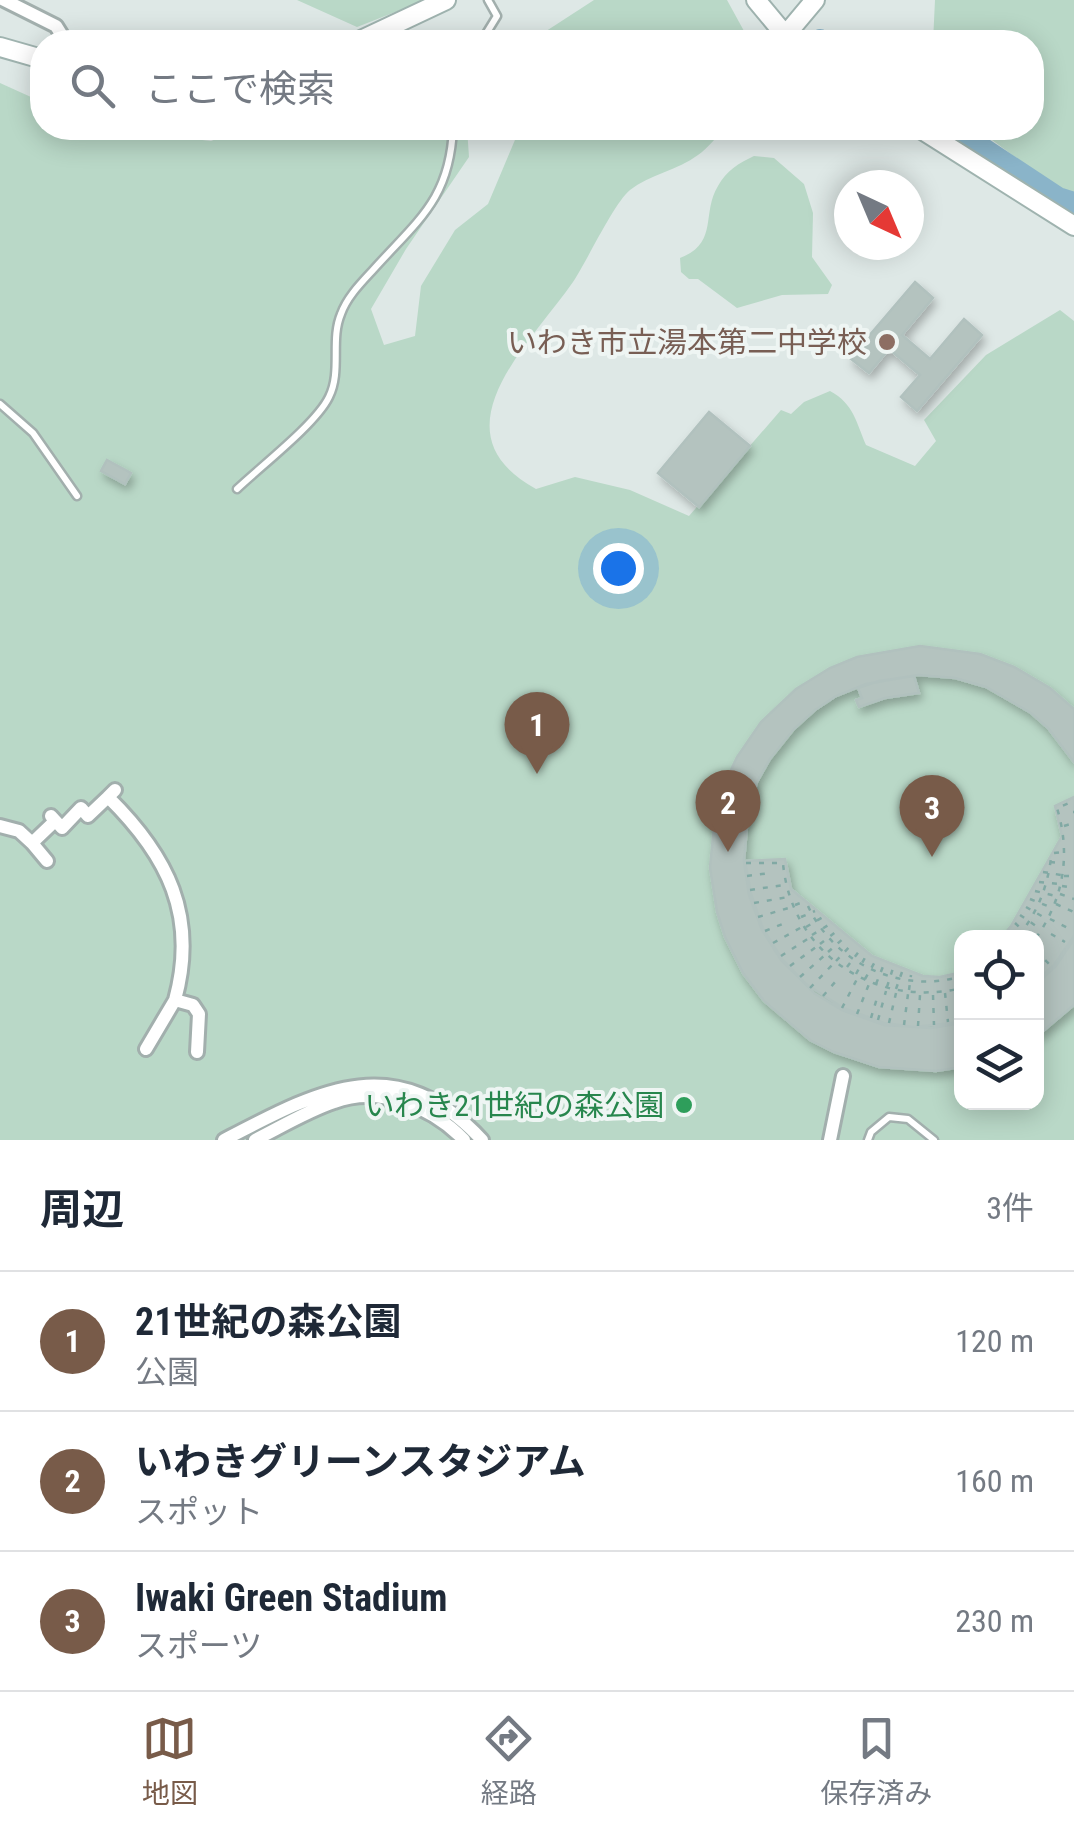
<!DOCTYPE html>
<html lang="ja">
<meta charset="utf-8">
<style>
body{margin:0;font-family:"Roboto Condensed","Noto Sans JP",sans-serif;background:#f6f6f7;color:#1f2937}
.controls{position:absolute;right:30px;bottom:30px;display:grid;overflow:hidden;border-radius:20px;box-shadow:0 5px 25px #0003}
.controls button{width:90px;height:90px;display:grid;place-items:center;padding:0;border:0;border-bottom:2px solid #e0e1e3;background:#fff;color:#1f2937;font:50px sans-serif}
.compass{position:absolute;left:834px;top:170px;width:90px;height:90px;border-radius:50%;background:#fff;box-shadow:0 5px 25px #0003;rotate:136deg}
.you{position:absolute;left:618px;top:568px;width:35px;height:35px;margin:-25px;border:8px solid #fff;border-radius:50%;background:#1a73e8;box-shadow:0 0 0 15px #1a73e833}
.badge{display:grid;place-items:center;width:65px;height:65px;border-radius:50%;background:#785b49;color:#fff;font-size:32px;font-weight:700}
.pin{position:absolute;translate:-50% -82px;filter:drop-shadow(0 2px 5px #0008)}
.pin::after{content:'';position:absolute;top:52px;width:35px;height:30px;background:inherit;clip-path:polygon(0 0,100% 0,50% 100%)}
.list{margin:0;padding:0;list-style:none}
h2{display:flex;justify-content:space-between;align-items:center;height:130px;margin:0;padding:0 40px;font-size:42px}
h2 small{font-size:32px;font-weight:400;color:#747a83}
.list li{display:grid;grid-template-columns:65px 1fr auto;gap:30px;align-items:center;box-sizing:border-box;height:140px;padding:0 40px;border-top:2px solid #e0e1e3}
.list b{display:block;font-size:38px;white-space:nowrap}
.list p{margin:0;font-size:32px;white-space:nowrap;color:#747a83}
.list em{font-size:32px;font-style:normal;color:#747a83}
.icon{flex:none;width:55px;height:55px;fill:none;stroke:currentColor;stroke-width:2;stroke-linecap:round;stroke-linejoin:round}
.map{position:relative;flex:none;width:1074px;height:1140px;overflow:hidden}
.search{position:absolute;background:#fff;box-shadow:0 5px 25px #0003;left:30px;right:30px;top:30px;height:110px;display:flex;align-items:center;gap:25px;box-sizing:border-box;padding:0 35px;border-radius:40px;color:#747a83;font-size:38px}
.sheet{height:550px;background:#fff}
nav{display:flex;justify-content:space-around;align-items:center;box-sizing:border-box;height:140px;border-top:2px solid #e0e1e3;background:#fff;font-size:28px;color:#747a83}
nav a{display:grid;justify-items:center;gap:5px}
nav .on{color:#785b49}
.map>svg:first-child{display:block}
.green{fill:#b9d8c7;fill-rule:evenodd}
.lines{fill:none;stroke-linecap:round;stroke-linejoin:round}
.river{stroke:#8ab4c9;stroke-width:22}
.building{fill:#b4c3bf;stroke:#b1c1be;stroke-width:2.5;filter:url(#shadow)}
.lane-casing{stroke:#a2afad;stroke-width:11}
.street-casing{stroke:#a2afad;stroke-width:18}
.secondary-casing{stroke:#9fb3af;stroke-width:22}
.path{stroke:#81a9a4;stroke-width:2.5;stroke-dasharray:5 8;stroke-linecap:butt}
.lane{stroke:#fff;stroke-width:6}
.street{stroke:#fff;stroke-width:12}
.secondary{stroke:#fff;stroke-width:18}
.education-dot{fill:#8d6e63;stroke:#eef5f3;stroke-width:4}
.leisure-dot{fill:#2e9e5b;stroke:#eef5f3;stroke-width:4}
.labels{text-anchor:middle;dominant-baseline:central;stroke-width:8;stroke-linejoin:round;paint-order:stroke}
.education-label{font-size:30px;fill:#785e54;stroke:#eef5f3;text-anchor:end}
.leisure-label{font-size:30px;fill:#27864d;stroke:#eef5f3;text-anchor:end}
</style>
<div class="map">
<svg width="1074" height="1140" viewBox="0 0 1074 1140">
<defs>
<filter id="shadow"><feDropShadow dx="3" dy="5.5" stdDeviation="5" flood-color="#0004"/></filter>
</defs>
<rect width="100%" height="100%" fill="#dee8e6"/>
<path class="green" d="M297,0H426L357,27Z
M594,0H727L750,42H537V37Z
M935,0H1074V201L976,128H1032V42H933Z
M0,83L42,102V128H97L211,141L246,128H467L469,157L406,249L371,309L384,345L415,336L421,286L455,230L488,204L520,128H725C717,136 708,148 698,155C678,170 649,175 630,190C614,203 587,261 573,282C529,345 432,432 536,489L575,477L630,490L689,516L781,410L791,414L804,402L830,391C854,404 856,422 866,445L915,466L936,441L924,420L986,355L1060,310L1074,321V1140H0ZM962,938H1036V1102H962Z
M754,156L774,158L804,184L813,213L812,257L832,285L828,294L782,295L737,308L698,279H689L681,272L680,258C719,243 701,214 718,186C726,171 739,163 754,156Z"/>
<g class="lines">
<path class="river" d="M820,40L823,42
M952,128L1058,198L1074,203"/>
</g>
<path class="building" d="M915,282L933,298L902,335L930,359L964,319L982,335L917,411L901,397L920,375L889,349L869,373L850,358Z
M709,412L750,446L699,507L658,473Z
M107,460L131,473L125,484L101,471Z
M920,646L980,654L1014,667L1050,688L1074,709V762L1048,728L1031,713L986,687L955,678L918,675L866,684L836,696L815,710L794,729L770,759L757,782L748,815L744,861L749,895L762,930L781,960L814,993L842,1010L884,1025L931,1028L962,1023V1067L936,1071L879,1067L834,1052L810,1040L764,1001L743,973L725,937L717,912L710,868L715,815L723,787L737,757L761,722L796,689L830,668L857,657Z
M914,676L919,693L885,698L859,707L856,700L862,698L858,688L879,681Z
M1074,797V936L1054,965L1036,981V938H1001L1011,926L1062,836L1055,806Z
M785,859L791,889L872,956L923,976L940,977L962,972V1022L913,1027L884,1023L843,1008L806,984L782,959L763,929L751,894L745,861Z
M1074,939V1005L1036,1037V984L1056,966Z"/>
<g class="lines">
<defs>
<path id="lane" d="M481,42L497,16L488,0
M0,404L33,433L77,496
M237,489C260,467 316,424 329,397C342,371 330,340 341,314C347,297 361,283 373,270C418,220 450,199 453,128
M868,1140L871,1132L889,1117L908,1119L934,1140"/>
<path id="street" d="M4,0L56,26L66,42
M115,790L108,797C168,856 198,916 175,1000
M51,816L62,828L81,808L88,816L108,797
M0,826L19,831L32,843
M47,861L32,843L55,821
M146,1049L175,1000L193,1005L199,1014L197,1052
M224,1140C318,1091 396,1047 482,1140
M255,1140C281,1127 307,1111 334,1102C380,1085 432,1107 464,1140
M830,1140L843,1076"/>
<path id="secondary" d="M756,0L791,42
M784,37L815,0
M357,42L446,0
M0,47L42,59
M919,128L1074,226"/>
</defs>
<use href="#lane" class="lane-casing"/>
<use href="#street" class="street-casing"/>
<use href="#secondary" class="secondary-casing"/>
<path class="path" d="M1073,812H1074
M1064,826L1074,823
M1054,853L1063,852
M1050,862L1062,863
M746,863H783C791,953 875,1009 962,988
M1043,872L1061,875
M747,876L770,873
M1064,876H1074
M1039,882L1059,884
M1062,886L1074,888
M750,890L784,885
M1035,891L1056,896
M1060,894L1074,899
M1030,899L1050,907
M754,903L788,897
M1056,904L1074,912
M795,905L803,902
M808,906C834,963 901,995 962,976
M1026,907L1045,918
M1020,915L1039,928
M758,917L792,907
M801,917L815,911
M1050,919L1072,930
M1015,923L1031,938
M806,927L823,917
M765,931L785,923
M1010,931L1017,938C1037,913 1047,889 1051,858
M1051,934L1065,942
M812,935L830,924
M1036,938C1064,898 1071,854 1057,808L1074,801
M773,943L802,927
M820,944L837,931
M1036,951L1051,966
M828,952L845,937
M781,956L809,938
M836,961L852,944
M790,966L816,947
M847,967L860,950
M1036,971L1041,975
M856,974L867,954
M800,977L825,955
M865,979L876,960
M876,984L884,964
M887,987L893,968
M810,988L834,963
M896,989L902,972
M909,990L911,975
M958,991L962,1013
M945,993L948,1022
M933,995L934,1025
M823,996L836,981
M842,1008L857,979
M857,1014L869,984
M871,1018L877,998
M878,1020L886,991
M889,1023L896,993
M904,1025L908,994
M918,1026L920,995"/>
<use href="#lane" class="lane"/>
<use href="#street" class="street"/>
<use href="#secondary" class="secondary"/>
</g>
<circle class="education-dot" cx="887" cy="342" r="10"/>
<circle class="leisure-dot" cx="684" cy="1105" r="10"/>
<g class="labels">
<g class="education-label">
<text x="867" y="342">いわき市立湯本第二中学校</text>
</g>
<g class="leisure-label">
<text x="664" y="1105">いわき21世紀の森公園</text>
</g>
</g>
</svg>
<div class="controls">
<button><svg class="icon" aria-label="locate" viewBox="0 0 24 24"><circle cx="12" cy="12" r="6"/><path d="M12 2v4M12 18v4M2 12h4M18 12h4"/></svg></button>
<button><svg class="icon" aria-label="layers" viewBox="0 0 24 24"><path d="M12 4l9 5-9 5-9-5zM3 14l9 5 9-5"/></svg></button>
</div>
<svg class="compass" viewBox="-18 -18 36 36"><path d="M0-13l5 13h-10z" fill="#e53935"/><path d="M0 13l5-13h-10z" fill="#747a83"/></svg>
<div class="you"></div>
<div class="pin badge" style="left:537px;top:774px">1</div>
<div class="pin badge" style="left:728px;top:852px">2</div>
<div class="pin badge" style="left:932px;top:857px">3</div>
<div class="search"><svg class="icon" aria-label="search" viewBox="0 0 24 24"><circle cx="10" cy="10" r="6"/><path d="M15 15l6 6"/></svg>ここで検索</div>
</div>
<section class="sheet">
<h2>周辺<small>3件</small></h2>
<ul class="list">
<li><span class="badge">1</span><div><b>21世紀の森公園</b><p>公園</p></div><em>120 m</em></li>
<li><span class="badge">2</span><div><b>いわきグリーンスタジアム</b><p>スポット</p></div><em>160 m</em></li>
<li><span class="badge">3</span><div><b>Iwaki Green Stadium</b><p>スポーツ</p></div><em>230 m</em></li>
</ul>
</section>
<nav>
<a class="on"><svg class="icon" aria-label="map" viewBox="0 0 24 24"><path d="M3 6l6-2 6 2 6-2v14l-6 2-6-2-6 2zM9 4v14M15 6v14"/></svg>地図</a>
<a><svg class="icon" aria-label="directions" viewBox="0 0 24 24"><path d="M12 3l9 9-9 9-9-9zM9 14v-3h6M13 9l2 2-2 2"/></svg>経路</a>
<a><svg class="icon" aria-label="saved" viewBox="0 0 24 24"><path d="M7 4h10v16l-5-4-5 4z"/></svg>保存済み</a>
</nav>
